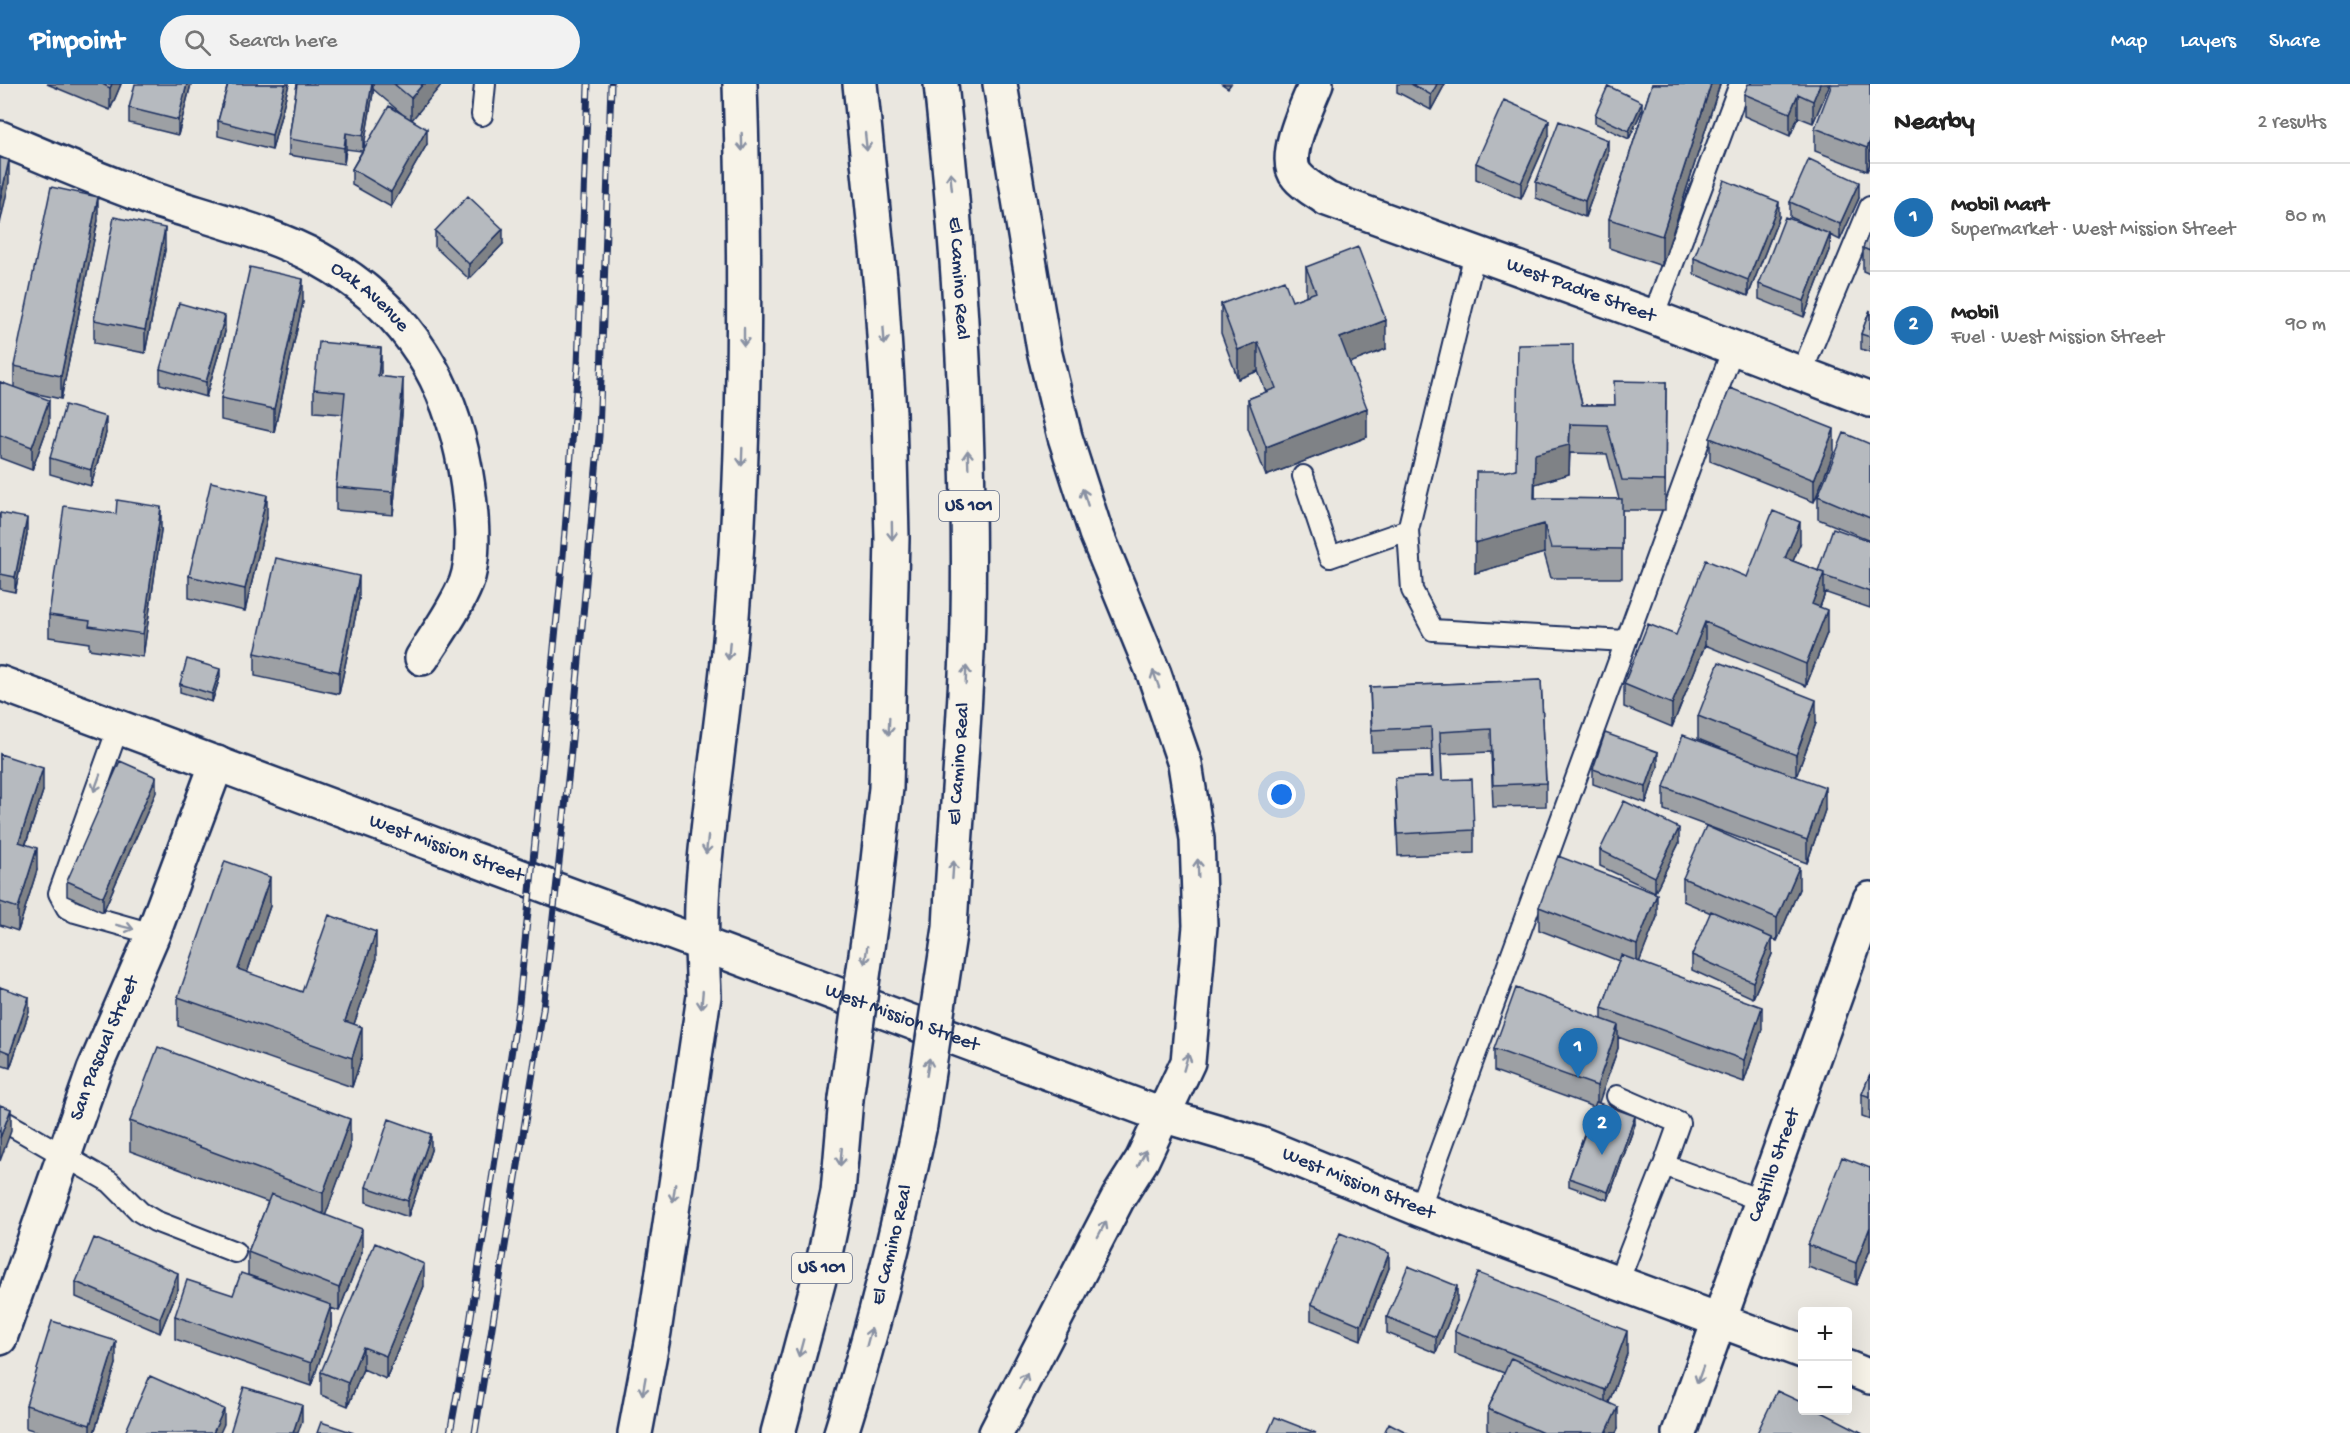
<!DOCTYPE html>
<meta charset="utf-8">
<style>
body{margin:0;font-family:"Gochi Hand",sans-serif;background:#f2f2f2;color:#222}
.controls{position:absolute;right:18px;bottom:18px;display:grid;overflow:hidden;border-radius:6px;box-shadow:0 6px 24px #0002}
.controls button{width:54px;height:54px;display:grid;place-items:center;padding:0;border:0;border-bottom:2px solid #e0e0e0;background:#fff;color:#222;font:30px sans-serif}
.you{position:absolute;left:1282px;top:711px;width:21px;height:21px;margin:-15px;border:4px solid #fff;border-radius:50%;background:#1a73e8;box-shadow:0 0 0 9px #1a73e833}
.badge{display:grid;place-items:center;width:39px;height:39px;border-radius:50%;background:#1f6fb2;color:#fff;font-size:20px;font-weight:700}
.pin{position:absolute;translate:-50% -50px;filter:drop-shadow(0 2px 3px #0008)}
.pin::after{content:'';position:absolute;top:32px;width:21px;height:18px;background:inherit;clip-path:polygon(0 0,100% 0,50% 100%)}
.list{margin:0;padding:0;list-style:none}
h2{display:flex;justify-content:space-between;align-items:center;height:78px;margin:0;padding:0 24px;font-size:26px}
h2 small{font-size:20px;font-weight:400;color:#767676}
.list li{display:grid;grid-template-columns:39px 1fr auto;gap:18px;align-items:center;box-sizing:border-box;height:108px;padding:0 24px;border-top:2px solid #e0e0e0}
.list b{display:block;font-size:22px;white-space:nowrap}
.list p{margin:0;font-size:20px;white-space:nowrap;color:#767676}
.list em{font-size:20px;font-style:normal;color:#767676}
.icon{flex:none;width:33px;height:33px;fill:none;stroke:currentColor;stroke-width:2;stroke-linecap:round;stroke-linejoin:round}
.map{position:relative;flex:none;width:1870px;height:1349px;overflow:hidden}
header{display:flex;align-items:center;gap:36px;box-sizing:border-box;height:84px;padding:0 30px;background:#1f6fb2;color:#fff}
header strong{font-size:28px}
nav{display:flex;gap:33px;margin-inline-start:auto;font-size:21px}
.search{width:420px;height:54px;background:#f2f2f2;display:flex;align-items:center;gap:15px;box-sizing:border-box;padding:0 21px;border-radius:33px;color:#767676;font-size:22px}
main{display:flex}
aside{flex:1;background:#fff}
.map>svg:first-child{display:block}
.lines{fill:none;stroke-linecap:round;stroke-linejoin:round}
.lane-casing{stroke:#1b2f5e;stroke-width:24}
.street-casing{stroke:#1b2f5e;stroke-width:38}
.secondary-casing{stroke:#1b2f5e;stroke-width:38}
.highway-casing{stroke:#1b2f5e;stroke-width:38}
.lane{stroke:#f7f3e8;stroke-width:20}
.street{stroke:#f7f3e8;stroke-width:33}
.secondary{stroke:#f7f3e8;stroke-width:33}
.highway{stroke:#f7f3e8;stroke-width:33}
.rail-casing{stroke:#1b2f5e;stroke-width:7}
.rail{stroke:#f7f3e8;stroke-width:4.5;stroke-dasharray:14;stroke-linecap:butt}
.highway-bridge-casing{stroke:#1b2f5e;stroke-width:38;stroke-linecap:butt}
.highway-bridge{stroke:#f7f3e8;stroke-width:33}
.wall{fill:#9da0a4;stroke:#1b2f5e;stroke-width:1.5;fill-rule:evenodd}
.shaded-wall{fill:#7f8286;stroke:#1b2f5e;stroke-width:1.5}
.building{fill:#b6babf;stroke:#1b2f5e;stroke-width:1.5}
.oneway{stroke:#8991a3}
.labels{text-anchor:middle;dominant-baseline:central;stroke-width:6;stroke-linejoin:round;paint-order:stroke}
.shield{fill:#f7f3e8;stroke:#5d6a87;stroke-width:1.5}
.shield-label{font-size:18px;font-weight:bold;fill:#1b2f5e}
.street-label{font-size:20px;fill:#1b2f5e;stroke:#f7f3e8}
</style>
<header>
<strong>Pinpoint</strong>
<div class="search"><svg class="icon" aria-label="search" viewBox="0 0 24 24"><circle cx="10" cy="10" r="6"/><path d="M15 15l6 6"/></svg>Search here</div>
<nav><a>Map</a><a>Layers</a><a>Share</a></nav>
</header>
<main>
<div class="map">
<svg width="1870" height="1349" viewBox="0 0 1870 1349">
<rect width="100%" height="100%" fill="#eae7e0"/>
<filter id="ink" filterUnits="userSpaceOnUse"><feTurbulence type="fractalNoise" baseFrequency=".0167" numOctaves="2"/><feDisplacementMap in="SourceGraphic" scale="12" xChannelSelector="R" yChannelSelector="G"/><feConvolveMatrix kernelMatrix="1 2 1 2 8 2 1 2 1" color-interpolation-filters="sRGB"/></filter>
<g filter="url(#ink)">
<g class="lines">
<defs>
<path id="lane" d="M482,31L485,0
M1475,169L1408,446L1412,506L1433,546L1626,557
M1653,233L1740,0
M1801,290L1870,123
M1303,392L1330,473L1408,446
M118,644L59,809L67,824L75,828L153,850
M1617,1012L1679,1039L1664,1081
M0,1035L110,1098L140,1128L155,1137L235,1168
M1419,1125L1733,264
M1618,1198L1664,1081L1763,1117"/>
<g id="street">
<path id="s1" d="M1316,0C1308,20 1281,74 1297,92C1304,101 1317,108 1327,115L1653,233L1870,316"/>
<path id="s2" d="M0,54C50,75 100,97 152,115C202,132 273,149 319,175C397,218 443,282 462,369C469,402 478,467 466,499C455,526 437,550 422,574"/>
<path id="s3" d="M0,1254L94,986L153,850L217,679"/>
<path id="s4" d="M1679,1349L1870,815"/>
</g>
<g id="secondary">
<path id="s5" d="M0,599L1162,1031L1260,1060L1419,1125L1802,1267"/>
<path d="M1848,1284L1870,1293"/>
</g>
<g id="highway">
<path d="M860,0L881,204L889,329L892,454L886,704L874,813"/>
<path id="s6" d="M941,0C960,178 971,356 968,535C966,638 955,741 950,844"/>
<path d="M635,1349L654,1248L704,912C702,871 700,829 704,788C711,703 726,618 732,532C746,355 746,178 740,0"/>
<path d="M778,1349L822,1184L838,1108L846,1015"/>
<path id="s7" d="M841,1349C873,1248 898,1145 920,1041"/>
<path d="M996,1349L1118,1114L1142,1076L1188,978L1200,842L1197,755L1185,680L1154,590L1096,449L1065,353L1044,266L1000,0"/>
</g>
</defs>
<use href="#lane" class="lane-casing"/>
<use href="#street" class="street-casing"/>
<use href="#secondary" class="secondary-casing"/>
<use href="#highway" class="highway-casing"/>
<use href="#lane" class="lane"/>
<use href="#street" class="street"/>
<use href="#secondary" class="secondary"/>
<use href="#highway" class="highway"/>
<defs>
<path id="rail" d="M450,1349L469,1245L519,919L563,472L578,282L588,0
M475,1349L543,926L570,677L599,352L611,0"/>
</defs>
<use href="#rail" class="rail-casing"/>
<use href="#rail" class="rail"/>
<defs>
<path id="highway-bridge" d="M846,1015L874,813
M920,1041L950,844"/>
</defs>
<use href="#highway-bridge" class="highway-bridge-casing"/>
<use href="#highway-bridge" class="highway-bridge"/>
</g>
<path class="wall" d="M47,0H121L110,26Z
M191,0L178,51L129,39V24Z
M228,0H289L272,66L218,52V37Z
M297,0H442L412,35L427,60L391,123L352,101V85L362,67L346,65L344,80L289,71V55ZM373,5L401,29L363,66L373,9Z
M1222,0H1231L1228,4Z
M1397,0H1445L1431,26L1397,8Z
M1652,0H1720L1662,182L1609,164V135Z
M1830,0L1813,39L1798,33L1790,52L1744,32V10Z
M1870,0V80L1867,87L1815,67V44Z
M1642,26L1629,55L1595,39V31Z
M1549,52L1521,115L1476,95V79Z
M1608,71L1585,133L1536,114V98Z
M1859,114L1840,156L1830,151V166L1804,233L1759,215V200L1817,145L1790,133V118Z
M1779,133L1748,212L1694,190V174Z
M98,136L61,315L24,307L49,339L32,386L0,374V298L14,304V282Z
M435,147L503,160L469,195L435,163Z
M1870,147V190L1863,187V164Z
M165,166L145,269L94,259V236Z
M1306,183L1386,265L1349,279L1367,353L1266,392L1248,344V315L1266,308L1258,287L1238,295L1221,249V220L1292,217L1306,212Z
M303,218L274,348L221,336V314Z
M1870,226V268L1861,265V250Z
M225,248L206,313L160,300V285Z
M1573,280L1582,321H1614L1666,298L1665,426H1622V494H1551L1544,469L1475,489L1504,388L1516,385ZM1570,369L1607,370L1619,415L1535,414V400L1569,390Z
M381,287L380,293L403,318L393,431L336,426V403L343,330L314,328V305Z
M106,349L91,402L50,390V374Z
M1710,354L1834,368L1814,418L1710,377Z
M1870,360V456L1818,435V412Z
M0,429L27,450L15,508L0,505Z
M267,434L245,527L189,514V492Z
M161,446L143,573L89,565V559L49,553V531Z
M1870,457V524L1824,508V512L1820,523L1827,549L1806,602L1705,561L1672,643L1624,623V600L1676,551L1747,493L1800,460L1793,477L1818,487Z
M359,515L339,610L255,592V569Z
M220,593L212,618L180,608V600Z
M1541,596L1546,699V722L1493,723L1491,668L1441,670L1442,696L1474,746V769L1398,772L1395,694L1432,693L1431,666L1372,668L1370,603Z
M1698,632L1816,639L1796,693L1825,726L1807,779L1664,726V703L1756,678L1698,655Z
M0,670L43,707L26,760L37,786L18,847L0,841Z
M1658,683L1646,719L1593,700V685Z
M156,708L103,828L67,812V797Z
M1679,759L1655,808L1600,782V766Z
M1683,794L1799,805L1777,857L1772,855V870L1753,914L1692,886V871L1711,829L1683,817Z
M270,822L247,889L302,908L376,877L354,940L362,972L352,1003L178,942V913Z
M1539,823L1657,833L1639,878L1762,945L1744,998L1618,953V964L1598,1019L1635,1040L1608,1116L1569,1102V1094L1594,1023L1494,987V965L1602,936V924L1619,877L1539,846Z
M0,903L29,928L10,984L0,981Z
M1870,990V1036L1862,1033V1010Z
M130,1037L350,1064L325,1131L362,1168L339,1227L331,1224V1243L311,1302L175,1255V1232L233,1211L273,1200L248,1191V1168L268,1118L130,1067Z
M431,1066L408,1133L366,1118V1103Z
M1870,1084V1166L1856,1201L1808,1183V1161Z
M1389,1184L1361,1256L1311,1236V1220Z
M76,1198L178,1205L160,1249L76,1213Z
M424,1202L386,1295L363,1285L348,1322L321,1311V1288Z
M1457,1217L1436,1269L1387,1249V1233Z
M1455,1247L1627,1270L1609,1318L1618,1345L1616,1349H1492L1488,1347V1325L1504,1289L1455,1270Z
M116,1280L94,1349H42L26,1344V1321Z"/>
<path class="shaded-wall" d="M112,0H121L110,26V4Z
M187,0H191L178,51V36Z
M285,0H289L272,66V51Z
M372,0H373V9L363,68V52Z
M423,0H442L411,37V14Z
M1437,0H1445L1431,26V11Z
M1711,0H1720L1662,182V152Z
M1820,0H1830L1813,39V17Z
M1798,10V33L1790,52V29Z
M1642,18V26L1629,55V47Z
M1549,36V52L1521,115V99Z
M427,45V60L391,123V108Z
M346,49V65L344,80V64Z
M1608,56V71L1585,133V117Z
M1870,57V80L1867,87V64Z
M9,76V99L0,140V117Z
M1859,98V114L1840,156V140Z
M98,113V136L61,315V292Z
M1779,118V133L1748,212V196Z
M165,144V166L145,269V246Z
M503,145V160L469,195V180Z
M1830,150V166L1804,233V217Z
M303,195V218L274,348V325Z
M225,232V248L206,313V298Z
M1386,236V265L1340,283V254Z
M1258,258V287L1238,295V266Z
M381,264V287L378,315V292Z
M403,295V318L393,431V408Z
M49,316V339L32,386V363Z
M1367,324V353L1266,392V363Z
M106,333V349L91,402V386Z
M1570,340L1569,390L1535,400L1534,443L1544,440V469L1475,489V459L1535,370Z
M1834,345V368L1814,418V396Z
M267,411V434L245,527V505Z
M161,423V446L143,573V550Z
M27,434V450L15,508V493Z
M1800,438V460L1785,497V474Z
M1824,489V512L1812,543V520Z
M359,492V515L339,610V588Z
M1827,526V549L1806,602V580Z
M1705,538V561L1672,643V620Z
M220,585V593L212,618V610Z
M1816,616V639L1796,693V671Z
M1658,668V683L1646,719V703Z
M43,684V707L19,780V758Z
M156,693V708L103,828V813Z
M1825,703V726L1807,779V756Z
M1679,744V759L1655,808V793Z
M37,764V786L18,847V824Z
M1799,783V805L1777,857V834Z
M270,793V822L238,915V885Z
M1657,810V833L1637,884V861Z
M376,848V877L345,966V937Z
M1772,854V870L1753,914V898Z
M29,913V928L10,984V969Z
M1762,923V945L1744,998V976Z
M1618,941V964L1597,1024V1002Z
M362,943V972L352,1003V974Z
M11,1025V1047L0,1077V1054Z
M1635,1032V1040L1608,1116V1108Z
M350,1035V1064L323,1138V1109Z
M431,1050V1066L408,1133V1117Z
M1870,1143V1166L1856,1201V1179Z
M362,1145V1168L339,1227V1204Z
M1389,1169V1184L1361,1256V1241Z
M424,1180V1202L386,1295V1272Z
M178,1189V1205L160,1249V1234Z
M1457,1202V1217L1436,1269V1253Z
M331,1221V1243L311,1302V1279Z
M1627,1247V1270L1605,1329V1306Z
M116,1257V1280L94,1349H90V1341Z
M363,1263V1285L348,1322V1299Z
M302,1321V1337L298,1349H293Z
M1618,1323V1345L1616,1349H1606Z
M224,1325V1340L220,1349H213Z"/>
<path class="building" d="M102,0H112L110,4Z
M135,0H187L178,36L129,24Z
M228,0H285L272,51L218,37Z
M297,0H372L363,52L346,49L344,64L289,55Z
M394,0H423L411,14Z
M1411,0H1437L1431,11Z
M1652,0H1711L1662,152L1609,135Z
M1748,0H1820L1813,17L1798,10L1790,29L1744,10Z
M1832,0H1870V57L1867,64L1815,44Z
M1608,2L1642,18L1629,47L1595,31Z
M1504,16L1549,36L1521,99L1476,79Z
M389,22L427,45L391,108L352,85Z
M1559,37L1608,56L1585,117L1536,98Z
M0,74L9,76L0,117Z
M1809,75L1859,98L1840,140L1790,118Z
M1724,96L1779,118L1748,196L1694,174Z
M51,103L98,113L61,292L14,282Z
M468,112L503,145L469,180L435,147Z
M114,133L165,144L145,246L94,236Z
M1785,133L1830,150L1804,217L1759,200Z
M1870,147V167L1863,164Z
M1358,163L1386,236L1340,254L1367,324L1266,363L1248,315L1276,304L1258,258L1238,266L1221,220L1284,196L1292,217L1316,208L1306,183Z
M250,183L303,195L274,325L221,314Z
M179,219L225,232L206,298L160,285Z
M1870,226V253L1861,250Z
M319,258L381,264L378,292L403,295L393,408L336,403L345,308L314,305Z
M1573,260V280L1582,321H1615L1614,297L1666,298L1665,397L1622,396L1607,341L1570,340L1569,361L1535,370L1534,414L1622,415V465L1551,464L1544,440L1475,459L1476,388H1504L1516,385L1518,261Z
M0,298L49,316L32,363L0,351Z
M1730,304L1834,345L1814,396L1710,354Z
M65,321L106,333L91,386L50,374Z
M1844,349L1870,360V434L1818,412Z
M211,398L267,411L245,505L189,492Z
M117,416L161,423L143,550L89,542L90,537L49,531L64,422L116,430Z
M1773,427L1800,438L1785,474L1824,489L1812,520L1827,526L1806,580L1705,538L1672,620L1624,600L1648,540L1676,551L1706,476L1747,493Z
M0,429L27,434L15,493L0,490Z
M1833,444L1870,457V508L1824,492V489L1818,487Z
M276,474L359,492L339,588L255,569Z
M187,575L220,585L212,610L180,600Z
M1719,578L1816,616L1796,671L1698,632Z
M1541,596L1546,699L1493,701L1491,645L1440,648L1442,696L1472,695L1474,746L1398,750L1395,694L1433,693L1431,643L1372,646L1370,603Z
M1605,649L1658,668L1646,703L1593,685Z
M1683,651L1825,703L1807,756L1664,703Z
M0,670L43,684L19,758L37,764L18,824L0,818Z
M120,677L156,693L103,813L67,797Z
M1624,717L1679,744L1655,793L1600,766Z
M1706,742L1799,783L1777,834L1683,794Z
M1558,772L1657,810L1637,861L1539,823Z
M225,777L270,793L238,885L302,908L329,831L376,848L345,937L362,943L352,974L178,913Z
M1711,827L1772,854L1753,898L1692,871Z
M1621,871L1762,923L1744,976L1602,924Z
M0,903L29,913L10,969L0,965Z
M1516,904L1618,941L1597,1002L1494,965Z
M158,963L350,1035L323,1109L130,1037Z
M1870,990V1013L1862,1010Z
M1596,1018L1635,1032L1608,1108L1569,1094Z
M0,1021L11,1025L0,1054Z
M389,1035L431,1050L408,1117L366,1103Z
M1842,1073L1870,1084V1143L1856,1179L1808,1161Z
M271,1110L362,1145L339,1204L248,1168Z
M1340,1149L1389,1169L1361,1241L1311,1220Z
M94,1154L178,1189L160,1234L76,1198Z
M375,1159L424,1180L386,1272L363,1263L348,1299L321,1288Z
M1408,1182L1457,1202L1436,1253L1387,1233Z
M241,1189L331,1221L311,1279L175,1232L187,1196L233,1211Z
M1478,1189L1627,1247L1605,1306L1455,1247Z
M52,1237L116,1257L90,1341L26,1321Z
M1511,1274L1618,1323L1606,1349H1543L1488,1325Z
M150,1292L224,1325L213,1349H125Z
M244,1303L302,1321L293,1349H230Z
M1777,1307L1803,1319V1326H1818L1863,1349H1757Z
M1275,1333L1316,1349H1268Z
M321,1338L354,1349H317Z
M1389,1339L1408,1349H1384Z"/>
<defs><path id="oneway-shaft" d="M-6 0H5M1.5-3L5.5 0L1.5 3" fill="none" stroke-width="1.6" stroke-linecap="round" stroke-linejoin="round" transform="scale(1.5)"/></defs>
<g class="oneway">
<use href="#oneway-shaft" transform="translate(742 58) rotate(88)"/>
<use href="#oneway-shaft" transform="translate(866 58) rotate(84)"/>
<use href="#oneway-shaft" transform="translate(951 97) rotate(-96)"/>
<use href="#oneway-shaft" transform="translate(884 252) rotate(86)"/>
<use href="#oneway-shaft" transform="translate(744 253) rotate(90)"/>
<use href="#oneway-shaft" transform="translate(742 373) rotate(92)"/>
<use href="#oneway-shaft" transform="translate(968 375) rotate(-92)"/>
<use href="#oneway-shaft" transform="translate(1085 413) rotate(-108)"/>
<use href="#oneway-shaft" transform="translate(892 447) rotate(89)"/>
<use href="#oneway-shaft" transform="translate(729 567) rotate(95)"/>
<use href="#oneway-shaft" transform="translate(966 591) rotate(-88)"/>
<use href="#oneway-shaft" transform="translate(1156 595) rotate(-110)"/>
<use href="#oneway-shaft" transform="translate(889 642) rotate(92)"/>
<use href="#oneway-shaft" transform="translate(97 699) rotate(110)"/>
<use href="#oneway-shaft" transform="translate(707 761) rotate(97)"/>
<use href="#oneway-shaft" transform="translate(1198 784) rotate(-92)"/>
<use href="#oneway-shaft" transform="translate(953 786) rotate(-86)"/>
<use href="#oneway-shaft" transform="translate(125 843) rotate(14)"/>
<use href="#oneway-shaft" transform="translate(866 871) rotate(98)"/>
<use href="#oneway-shaft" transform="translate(702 916) rotate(95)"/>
<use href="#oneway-shaft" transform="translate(1186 978) rotate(-74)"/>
<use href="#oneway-shaft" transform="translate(928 983) rotate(-81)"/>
<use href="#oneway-shaft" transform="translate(841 1073) rotate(95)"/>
<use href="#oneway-shaft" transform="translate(1142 1074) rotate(-63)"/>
<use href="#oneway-shaft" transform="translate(674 1109) rotate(98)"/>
<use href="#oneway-shaft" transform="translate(1102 1145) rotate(-62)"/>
<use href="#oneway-shaft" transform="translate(869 1253) rotate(-75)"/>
<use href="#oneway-shaft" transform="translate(801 1264) rotate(105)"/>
<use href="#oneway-shaft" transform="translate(1700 1291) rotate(110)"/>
<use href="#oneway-shaft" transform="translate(1023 1297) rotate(-63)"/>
<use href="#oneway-shaft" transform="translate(644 1302) rotate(100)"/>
</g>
</g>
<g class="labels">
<g class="shield">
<rect x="939" y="407" width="60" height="30" rx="4.5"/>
<rect x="792" y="1169" width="60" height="30" rx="4.5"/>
</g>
<g class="shield-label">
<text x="969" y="422">US 101</text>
<text x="822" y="1184">US 101</text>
</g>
<g class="street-label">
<text stroke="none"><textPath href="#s6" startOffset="195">El Camino Real</textPath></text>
<text stroke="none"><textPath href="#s1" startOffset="405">West Padre Street</textPath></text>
<text stroke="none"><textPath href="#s2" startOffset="405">Oak Avenue</textPath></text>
<text transform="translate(960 680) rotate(-86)">El Camino Real</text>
<text stroke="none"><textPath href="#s5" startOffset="476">West Mission Street</textPath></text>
<text stroke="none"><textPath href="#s5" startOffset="962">West Mission Street</textPath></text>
<text stroke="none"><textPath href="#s3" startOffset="308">San Pascual Street</textPath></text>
<text stroke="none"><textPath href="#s4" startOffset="284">Castillo Street</textPath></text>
<text stroke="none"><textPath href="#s5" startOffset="1448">West Mission Street</textPath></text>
<text stroke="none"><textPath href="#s7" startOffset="195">El Camino Real</textPath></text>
</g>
</g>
</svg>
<div class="controls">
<button>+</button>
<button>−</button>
</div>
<div class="you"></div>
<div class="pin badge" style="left:1578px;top:994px">1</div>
<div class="pin badge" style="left:1602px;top:1071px">2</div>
</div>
<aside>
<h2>Nearby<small>2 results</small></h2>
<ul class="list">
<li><span class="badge">1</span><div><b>Mobil Mart</b><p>Supermarket · West Mission Street</p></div><em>80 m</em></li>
<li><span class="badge">2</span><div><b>Mobil</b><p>Fuel · West Mission Street</p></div><em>90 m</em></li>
</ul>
</aside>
</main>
